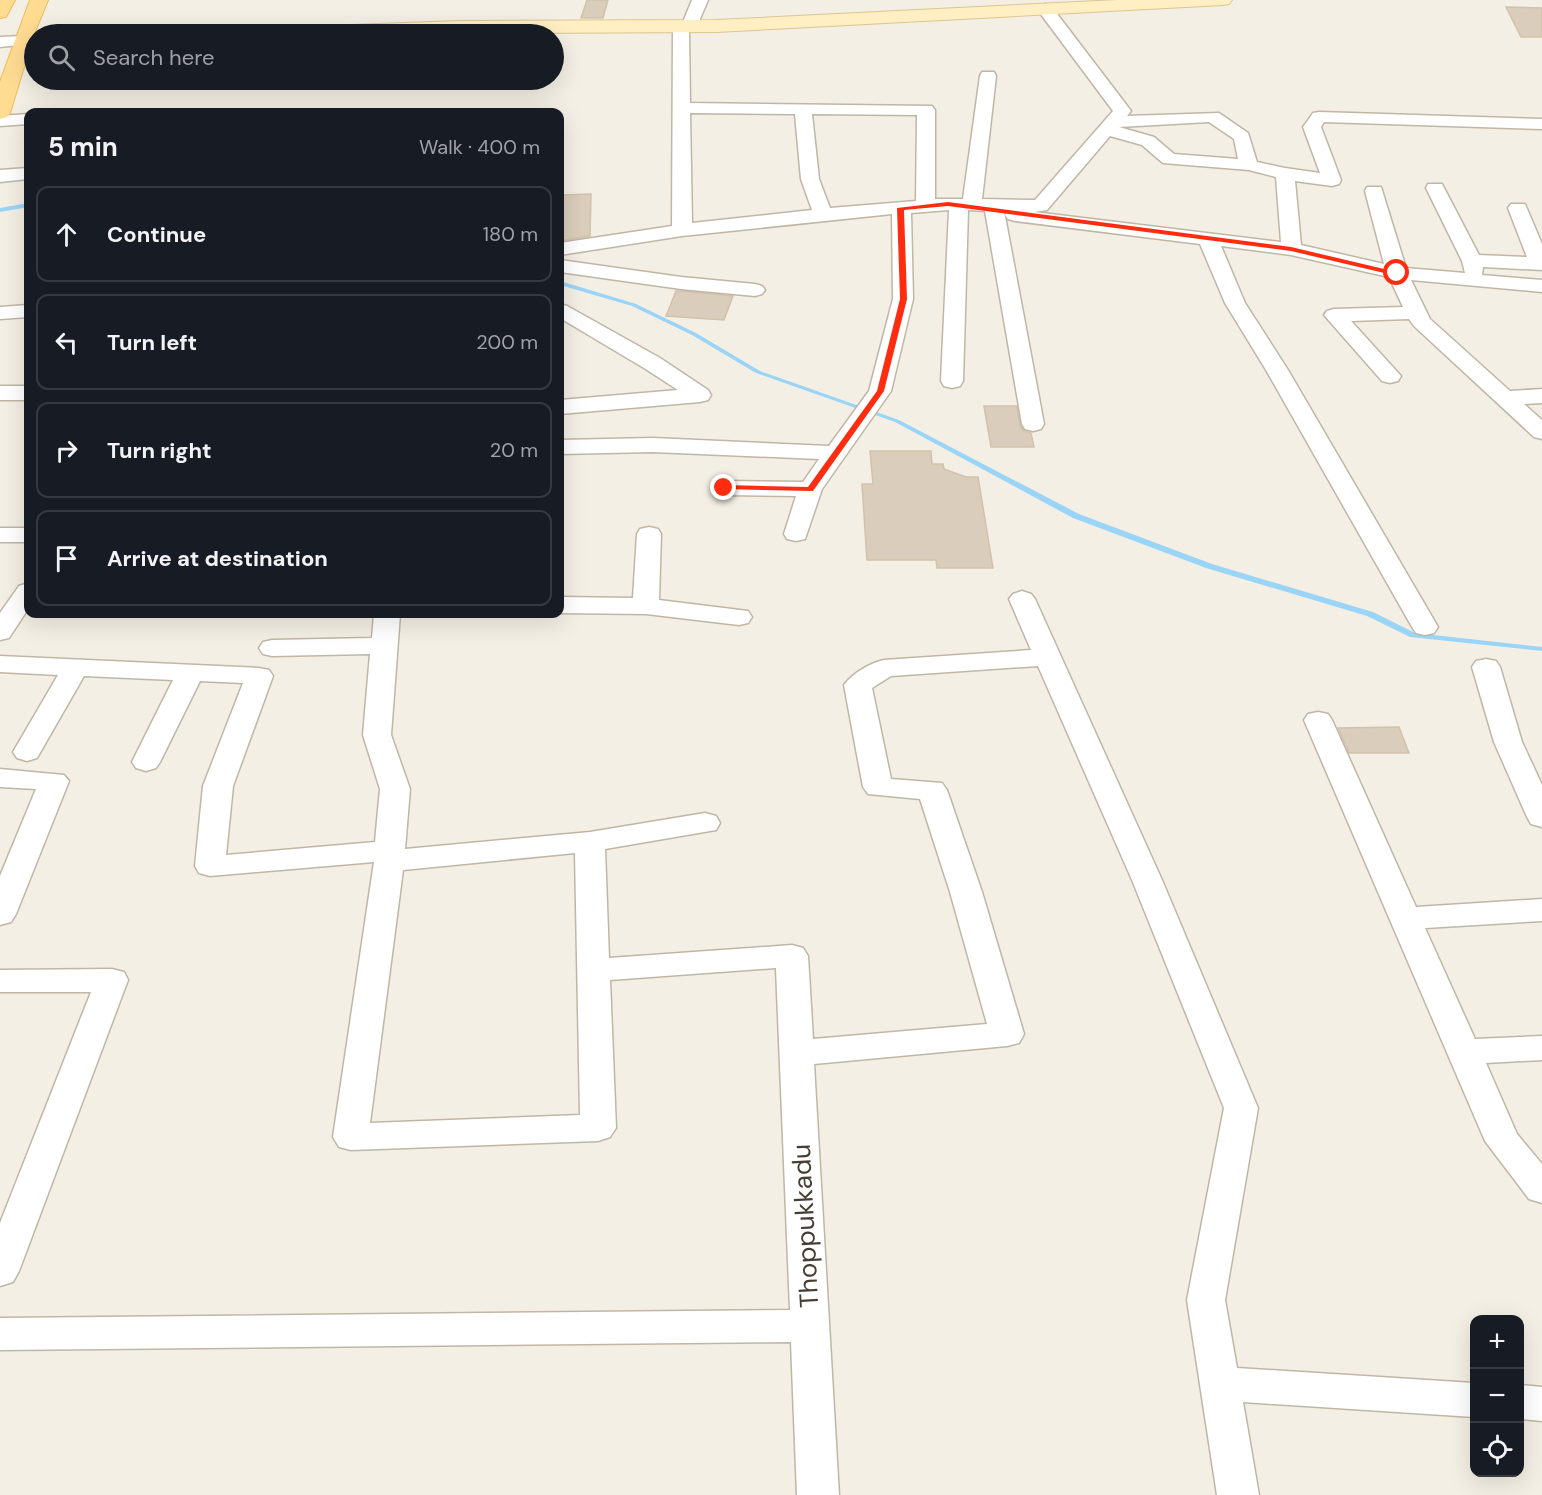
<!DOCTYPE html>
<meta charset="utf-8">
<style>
body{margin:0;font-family:"DM Sans",sans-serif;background:#242831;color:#f1f3f6}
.controls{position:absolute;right:18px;bottom:18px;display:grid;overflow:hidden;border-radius:12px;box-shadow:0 6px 24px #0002}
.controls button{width:54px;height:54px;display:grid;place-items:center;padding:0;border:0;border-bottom:2px solid #363941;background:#171b24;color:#f1f3f6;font:30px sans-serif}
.stop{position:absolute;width:18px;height:18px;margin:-14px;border:4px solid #ff2c10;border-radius:50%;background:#fff}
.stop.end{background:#ff2c10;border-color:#fff;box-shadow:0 2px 6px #0008}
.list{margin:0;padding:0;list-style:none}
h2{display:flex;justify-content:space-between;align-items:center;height:78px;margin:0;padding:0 24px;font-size:26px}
h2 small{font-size:20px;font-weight:400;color:#9ea1a6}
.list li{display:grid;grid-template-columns:39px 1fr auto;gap:18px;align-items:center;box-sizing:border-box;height:96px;margin:0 12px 12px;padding:0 12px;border:2px solid #363941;border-radius:12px}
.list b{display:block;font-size:22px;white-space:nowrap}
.list em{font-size:20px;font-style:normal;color:#9ea1a6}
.icon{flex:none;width:33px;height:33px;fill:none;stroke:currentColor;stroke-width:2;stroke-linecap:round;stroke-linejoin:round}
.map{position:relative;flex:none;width:1542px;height:1495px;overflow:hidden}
.search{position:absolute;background:#171b24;box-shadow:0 6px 24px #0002;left:24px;top:24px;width:540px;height:66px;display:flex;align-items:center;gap:15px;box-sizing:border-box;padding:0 21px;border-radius:33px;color:#9ea1a6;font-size:22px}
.panel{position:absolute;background:#171b24;box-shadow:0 6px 24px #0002;left:24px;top:108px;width:540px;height:510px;border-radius:12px}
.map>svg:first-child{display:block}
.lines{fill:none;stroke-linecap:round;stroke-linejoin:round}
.stream{fill:#9ad4f7;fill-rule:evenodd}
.building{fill:#dacdbb;stroke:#d2c2ab;stroke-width:1.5}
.street-casing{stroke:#c0b6a6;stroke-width:3}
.secondary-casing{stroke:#dcc591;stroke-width:2}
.primary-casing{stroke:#efbc57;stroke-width:2}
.street{fill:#fff;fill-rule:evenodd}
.secondary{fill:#ffefc3;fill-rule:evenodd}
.primary{fill:#ffdc92;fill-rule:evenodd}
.route{fill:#ff2c10}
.labels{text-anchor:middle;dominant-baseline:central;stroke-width:6;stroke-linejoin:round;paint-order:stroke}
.near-street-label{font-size:26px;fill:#473e33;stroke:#fff}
</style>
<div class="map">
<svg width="1542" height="1495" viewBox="0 0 1542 1495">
<rect width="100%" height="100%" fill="#f4efe4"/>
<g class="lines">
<path class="stream" d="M28,203V207L0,212V208Z
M560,281L636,304L696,333L760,371L899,420L1079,514L1212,564L1373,612L1415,633L1542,647V651L1410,637L1367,616L1206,568L1073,518L895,422L756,373L692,335L632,306L560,285Z"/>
</g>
<path class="building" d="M587,0H608L603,18H581Z
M1506,7L1542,8V37H1521Z
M591,194L590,236L560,241V195Z
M676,291H681L733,296L724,320L666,316Z
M984,406H1017L1020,425L1024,431L1031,433L1034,447H991Z
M870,451H931L932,464H943L944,469L966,477H978L993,568H937L936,560H867L862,484H873Z
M1399,727L1409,753H1349L1338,728Z"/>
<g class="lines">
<defs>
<path id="street" d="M692,0H708L697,26L689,31L690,103L932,106L935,110V199H963L980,76L982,72H994L996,76L982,199L1035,200L1113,111L1037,9L1045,4L1051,6L1128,107L1131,111L1127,116L1219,113L1248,133L1257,162L1285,168L1320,173L1303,127L1313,113L1319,112L1542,119V129L1324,122L1321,127L1341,180L1339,184L1332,186L1295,181L1301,245L1384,264L1365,191L1367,187H1381L1406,268L1465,273L1462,261L1426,188L1428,184H1442L1479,255L1527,257L1508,208L1511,204H1525L1542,244V270L1483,267L1482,275L1542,280V292L1411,280L1430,319L1510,391L1542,389V403L1524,404L1542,420V439L1534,437L1414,326L1409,319L1351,321L1401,376L1398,381L1390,383L1382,381L1324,315L1327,311L1334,309L1403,307L1389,277L1291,255L1221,246L1245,303L1288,370L1438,627L1434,633L1425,635L1416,633L1412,627L1266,370L1225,303L1200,244L1015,221L1008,219L1005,215L1008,211H1004L1044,424L1041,429L1033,431L1025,429L1022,424L985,211L968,210L963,381L960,386L952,388L944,386L941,381L949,210L911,213L913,299L891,391L822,489L805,539L796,541L787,539L784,534L796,496L724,495L716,493L712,488L716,483L724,481L803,482L819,459L653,452L560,454V440L653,438L829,446L869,391L893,299L892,214L682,236L560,255V243L672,226L673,26L675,23L683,22ZM690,113L795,114L801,179L812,210L692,223ZM812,114L917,115L916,201L830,208L819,179ZM1209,122L1234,139L1238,159L1174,154L1154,137L1119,127ZM1110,136L1142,145L1163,163L1249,170L1276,177L1281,242L1034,212L1047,210Z
M23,36L31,41L29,44L0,47V37Z
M258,80H275L267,85L260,84Z
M28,114V124L0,126V116Z
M28,168V179L0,182V170Z
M560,260L681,277L755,284L762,286L765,290L762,294L755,296L681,289L560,272Z
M560,304L567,306L660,358L708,390L711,395L708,400L700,402L560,414V400L678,390L644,368L560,318Z
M28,305V317L0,319V307Z
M0,386H28V400H0Z
M649,527L658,529L661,534L659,600L748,611L752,617L748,623L739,625L646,614L560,613V597L633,598L637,534L640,529Z
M0,528H28V542H0Z
M28,583V609L9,638L0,640V613L19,586Z
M1022,591L1031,594L1035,599L1162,880L1258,1108L1225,1300L1237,1368L1474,1383V1417L1243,1402L1259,1495H1217L1187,1300L1224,1108L1132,880L1038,666L891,676L872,688L891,779L942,783L947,790L982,892L1024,1034L1019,1043L1007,1046L814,1064L839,1495H797L791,1342L0,1350V1318L790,1310L776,968L610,980L616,1128L610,1137L598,1141L351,1150L339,1147L333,1137L374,862L210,876L199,873L195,866L203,786L243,683L200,681L160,762L156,768L146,771L136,768L132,762L173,680L84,676L37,758L27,761L17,758L13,752L58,675L0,672V656L259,668L269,670L273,676L233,786L226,855L375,842L380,789L363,735L370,654L272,656L263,654L259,648L263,642L272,640L372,638L374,614H400L391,735L410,789L405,849L590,832L705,813L716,816L720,823L716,830L605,849L609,958L792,945L803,948L808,956L813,1039L987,1024L950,892L920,799L868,794L863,787L844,685C853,673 870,663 884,660L1031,650L1009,599L1013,594ZM575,853L580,1115L370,1123L403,870Z
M1486,659L1496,661L1500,667L1522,742L1542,785V827L1531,824L1527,817L1494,742L1472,667L1476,661Z
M1318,712L1328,714L1332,720L1416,907L1542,899V921L1425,928L1475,1039L1542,1036V1060L1486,1063L1517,1134L1542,1164V1203L1529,1199L1485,1141L1304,720L1308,714Z
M0,769L64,775L69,781L16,914L11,922L0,925V876L36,789L0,787Z
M112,969L124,972L128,980L19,1271L13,1282L0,1286V1223L91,992H0V970Z
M1520,1385L1542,1387V1421L1520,1419Z"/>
<path id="secondary" d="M1118,0H1232L1229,4L1223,5L717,32L258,34L260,30L267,28L460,21L717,20Z"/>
<path id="primary" d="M0,0H15L6,17L0,18Z
M30,0H48L34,34L10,113L7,117L0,119V82Z"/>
</defs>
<use href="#street" class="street-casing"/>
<use href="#secondary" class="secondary-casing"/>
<use href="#primary" class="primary-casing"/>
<use href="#street" class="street"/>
<use href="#secondary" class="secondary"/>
<use href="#primary" class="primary"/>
</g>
<path class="route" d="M948,202L1291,247L1401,273L1397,276L1291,251L948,206L904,210L907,299L884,391L813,491L721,489V486L724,485L808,487L877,391L900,299L897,208Z"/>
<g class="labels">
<g class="near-street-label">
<text transform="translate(805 1226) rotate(-93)">Thoppukkadu</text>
</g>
</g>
</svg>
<div class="controls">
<button>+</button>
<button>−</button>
<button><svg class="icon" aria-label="locate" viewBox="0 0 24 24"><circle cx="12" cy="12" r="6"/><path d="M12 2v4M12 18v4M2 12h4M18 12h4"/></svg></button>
</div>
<div class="stop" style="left:1397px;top:273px"></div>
<div class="stop end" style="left:724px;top:488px"></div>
<div class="search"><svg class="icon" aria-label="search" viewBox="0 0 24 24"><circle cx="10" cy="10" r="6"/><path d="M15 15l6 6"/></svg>Search here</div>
<section class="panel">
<h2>5 min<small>Walk · 400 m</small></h2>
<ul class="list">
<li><svg class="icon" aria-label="ahead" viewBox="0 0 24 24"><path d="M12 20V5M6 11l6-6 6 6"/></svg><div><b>Continue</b></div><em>180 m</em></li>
<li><svg class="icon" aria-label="left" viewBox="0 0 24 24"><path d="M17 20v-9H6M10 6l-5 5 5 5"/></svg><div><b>Turn left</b></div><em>200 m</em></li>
<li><svg class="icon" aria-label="right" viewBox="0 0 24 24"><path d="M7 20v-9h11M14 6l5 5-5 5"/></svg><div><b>Turn right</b></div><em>20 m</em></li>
<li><svg class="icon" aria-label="arrive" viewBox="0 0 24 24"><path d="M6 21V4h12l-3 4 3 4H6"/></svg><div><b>Arrive at destination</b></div></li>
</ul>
</section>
</div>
